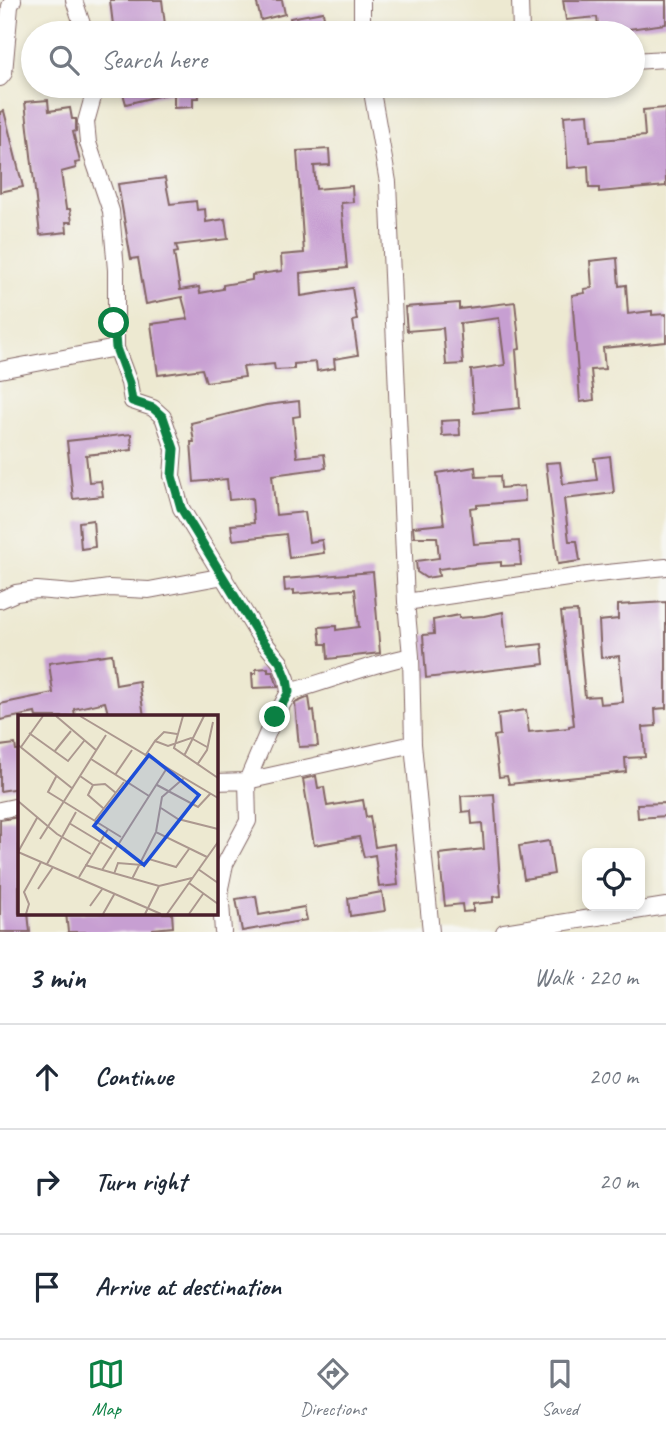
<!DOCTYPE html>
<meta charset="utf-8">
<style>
body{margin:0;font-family:Caveat,sans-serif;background:#f6f6f7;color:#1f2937}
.controls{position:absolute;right:21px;bottom:21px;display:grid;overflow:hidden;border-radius:14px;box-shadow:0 4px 10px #0003}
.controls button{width:63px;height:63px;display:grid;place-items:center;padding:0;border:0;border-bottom:2px solid #e0e1e3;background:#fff;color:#1f2937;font:35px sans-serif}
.stop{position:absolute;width:21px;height:21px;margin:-16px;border:5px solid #0b8043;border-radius:50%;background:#fff}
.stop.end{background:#0b8043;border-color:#fff;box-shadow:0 2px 7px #0008}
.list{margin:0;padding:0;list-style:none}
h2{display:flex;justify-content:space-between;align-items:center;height:91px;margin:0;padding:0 28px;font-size:30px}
h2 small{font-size:23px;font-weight:400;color:#747a83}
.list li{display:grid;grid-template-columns:46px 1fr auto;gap:21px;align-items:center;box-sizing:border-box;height:105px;padding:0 28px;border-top:2px solid #e0e1e3}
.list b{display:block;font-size:26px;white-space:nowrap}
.list em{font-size:23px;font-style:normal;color:#747a83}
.icon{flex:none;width:38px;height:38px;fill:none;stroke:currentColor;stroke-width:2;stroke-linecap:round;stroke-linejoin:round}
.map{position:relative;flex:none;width:666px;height:932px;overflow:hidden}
.search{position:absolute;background:#fff;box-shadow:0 4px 10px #0003;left:21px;right:21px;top:21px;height:77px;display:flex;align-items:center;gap:18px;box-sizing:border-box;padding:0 24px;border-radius:38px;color:#747a83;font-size:26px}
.sheet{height:406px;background:#fff}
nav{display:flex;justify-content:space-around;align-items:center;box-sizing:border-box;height:98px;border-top:2px solid #e0e1e3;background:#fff;font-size:19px;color:#747a83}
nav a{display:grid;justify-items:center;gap:4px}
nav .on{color:#0b8043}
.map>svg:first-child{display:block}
.building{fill:#c79fd2}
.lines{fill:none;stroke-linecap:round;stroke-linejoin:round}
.minor-casing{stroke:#836665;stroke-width:18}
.minor{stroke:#fff;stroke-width:16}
.route{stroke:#0b8043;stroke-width:9}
.inset-road{fill:none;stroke:#ac988f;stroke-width:2}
.view{fill:#1d4ed8;fill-opacity:0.15;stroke:#1d4ed8;stroke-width:3.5}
.inset-edge{fill:none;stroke:#4a1f2b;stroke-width:3.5}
</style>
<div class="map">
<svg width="666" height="932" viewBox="0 0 666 932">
<rect width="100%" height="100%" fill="#f6f6f2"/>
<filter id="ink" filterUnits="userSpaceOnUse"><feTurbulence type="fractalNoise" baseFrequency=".0143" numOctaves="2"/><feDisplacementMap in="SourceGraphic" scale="14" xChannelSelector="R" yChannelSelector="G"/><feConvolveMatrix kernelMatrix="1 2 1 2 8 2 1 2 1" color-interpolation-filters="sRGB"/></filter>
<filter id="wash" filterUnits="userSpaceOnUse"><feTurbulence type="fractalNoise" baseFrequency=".00686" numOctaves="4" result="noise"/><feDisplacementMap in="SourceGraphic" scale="28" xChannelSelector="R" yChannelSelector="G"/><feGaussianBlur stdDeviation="1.57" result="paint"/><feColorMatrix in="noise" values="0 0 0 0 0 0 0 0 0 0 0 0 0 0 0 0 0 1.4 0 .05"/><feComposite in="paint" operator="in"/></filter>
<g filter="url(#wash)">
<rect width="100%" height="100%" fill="#ede9d1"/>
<g id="blocks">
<path class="building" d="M110,0H162L166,33H114Z
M256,0H282L285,14L261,20Z
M563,0H666V24L599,33L597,17L566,20Z
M323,12L327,33H293L290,18Z
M121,86H198L199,98H193V107L174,108V92L126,104Z
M48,100L49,111L70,108L72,119H76V131L73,132L80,162L75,163L76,168L61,172L66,209H70L72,222H66L67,232L40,235L25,102Z
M665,108L666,186L599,192V188H589L588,166L568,168L564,116L588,114L590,141L645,136L643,110Z
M4,111L23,187L0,192V112Z
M329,149L330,165L314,166L316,189L352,186L353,202L341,203L347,268L300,273L301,296L352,288L357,320L353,321L358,355L334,359L335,368L317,371L316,362L294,364V369L275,370L274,364L243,367L245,377L206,382L202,369L158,375L151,324L188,319L182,297L146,304L138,258L131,259L118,184L165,178L170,204L196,201L197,210L205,209L206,222L225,219L228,239L176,245L178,252L174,253L180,290L199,287L200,293L223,289V285L252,280V275L282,271L281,255L304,253L297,151Z
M617,258L619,286L626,285L628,314L652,311V315L666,314V342L603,348L605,369L591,370L594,400L580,402L572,295L585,293L584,289L592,288L590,261Z
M515,302L520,349L516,350L520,408L474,413L471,370L505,365L499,318L460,323L463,364L446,365L443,328L407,331L405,307L459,303V309Z
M299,401L300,416L293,417L297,457L324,454L326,468L272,475L276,515L305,512L309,542L322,540L324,553L289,558L286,534L233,540L231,525L254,523L252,498L229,500L227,479L194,482L191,442H194L191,423L266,405Z
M459,420L460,435L442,436L441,421Z
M131,434L132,450L86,455L89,482L101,481L103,496L73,499L67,441Z
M610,456L614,493L564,499L569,541H577L580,561L558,564L546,463L560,462L563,484L597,480L594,458Z
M475,467L476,477L500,476L501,488L524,486L525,501L477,505V507L470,508L474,544L519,541L521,565L501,566V562L476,564L438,569L439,576L426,578L417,572L416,561L439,558L437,537H414L413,527L444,524L437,473Z
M93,520L95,547L81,549L79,522Z
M373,572L380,653L328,659L327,644H321L319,627L336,626V630L359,627L355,589L294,594V590L285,591L284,579Z
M666,602V708L655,709L656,726L643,727L645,757L625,758L626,772L509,784L507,776L499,777L494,736L500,735L498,714L526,710L529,732L569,728V726L574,725L561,612L577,611L585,697L599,696L600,704L623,702L619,656L601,658L599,621L618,619V605Z
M503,612L507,648L542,644L544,664L426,678L423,635L434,634L433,620L459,615V618L484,616Z
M112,654L116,685L139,681L144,717H109L105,702L74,709L75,717H36L35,713L0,720V704L53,693L49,663Z
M268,668V672H273L278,687L253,688L252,673H256V669Z
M309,697L311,711L314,710L318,746L299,747L295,703Z
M15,744L16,750H19V788L0,791V746Z
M316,776L318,788L324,787L327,806L363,800L366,817L370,816L375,847L394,844L398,885L379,887L375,855L364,857L359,837L314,845L303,779Z
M494,794L501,896L493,897V902L473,904V911L463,912L462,904L445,906L439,854L484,849L482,823L472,824L471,811L462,812L461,796Z
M666,803V816L638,818L637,804Z
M19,817V913H28L30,932H0V820Z
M549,841L554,874L524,879L519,846Z
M382,892L385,911L350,916L348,898Z
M256,896L259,915L304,907L307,920L242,931L236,899Z
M66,913H172L173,927L153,929V932H68Z"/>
</g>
</g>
<g filter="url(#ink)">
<use href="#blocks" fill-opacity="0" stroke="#836665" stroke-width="2"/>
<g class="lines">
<defs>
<path id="minor" d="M74,0L85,33
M520,0L521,33
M362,33V0
M633,61L666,59
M0,78L4,73L10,6L13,0
M371,86L388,182L406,602L411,656L413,744L431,932
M116,348L129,383L132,401L153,408L163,417L174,449L172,476L181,508L259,636L280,662L287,679L289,692L270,727L247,781L248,821L225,864L220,888L223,932
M0,370L116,348V270L111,211L88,143L86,122L96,86
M0,600L16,593L37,590L73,593L109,588L149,590L224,576
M406,602L588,575L666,567
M289,692C330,681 370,664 411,656
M215,782L247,781L413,744
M0,810L19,806
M504,932L666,906"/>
</defs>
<use href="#minor" class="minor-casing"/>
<use href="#minor" class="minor"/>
</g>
</g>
<g class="lines" filter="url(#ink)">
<path class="route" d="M114,323L116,348L129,383L132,401L153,408L163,417L174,449L172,476L181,508L259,636L280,662L287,679L289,692L275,717"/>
</g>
<g transform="translate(18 715)">
<rect width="200" height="200" fill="#ede9d1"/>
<path class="inset-road" d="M38,1L78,35M62,1L200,83M165,1L156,33L200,63M11,18L50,46L66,26M137,26L146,17L159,19M0,30L55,74M3,32L25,1M36,37L53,16M127,41L137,26L150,31L173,23L189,32M166,41L186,1M73,44L131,81M179,50L189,35L195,7M39,60L30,77L103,122M97,60L114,35M62,61L75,70L87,69L98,78M75,70L70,80L85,93M139,70L180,92L192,79M0,86L39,119L73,139M143,93L160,104L200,114M19,103L0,137L143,199M77,105L106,67M51,108L94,134M138,117L144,82L166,63M22,124L88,20M29,149L58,97M67,150L141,171L174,163M180,154L200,168M84,155L149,53M96,159L100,148L124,150L131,144L158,152L171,134M61,162L90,114M114,164L138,117L189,142M171,168L200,189M20,174L35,152M72,191L85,173M8,199L11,189L6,177L23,147M85,199L97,178M127,199L141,171M149,199L200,127M171,199L185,179"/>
<path class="view" d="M131,40L181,80L126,150L76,111Z"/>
<rect width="200" height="200" class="inset-edge"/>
</g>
</svg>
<div class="controls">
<button><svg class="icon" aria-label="locate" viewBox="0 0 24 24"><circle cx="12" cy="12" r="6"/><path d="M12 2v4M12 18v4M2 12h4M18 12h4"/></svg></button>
</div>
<div class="stop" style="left:114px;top:323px"></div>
<div class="stop end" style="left:275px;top:717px"></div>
<div class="search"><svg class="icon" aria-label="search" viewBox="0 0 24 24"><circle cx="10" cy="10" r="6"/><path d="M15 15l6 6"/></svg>Search here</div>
</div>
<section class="sheet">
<h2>3 min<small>Walk · 220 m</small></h2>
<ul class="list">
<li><svg class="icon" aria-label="ahead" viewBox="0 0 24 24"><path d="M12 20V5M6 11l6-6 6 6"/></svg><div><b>Continue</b></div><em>200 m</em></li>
<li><svg class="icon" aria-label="right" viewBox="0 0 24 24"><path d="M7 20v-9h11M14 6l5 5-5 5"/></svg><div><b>Turn right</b></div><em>20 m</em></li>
<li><svg class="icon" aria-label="arrive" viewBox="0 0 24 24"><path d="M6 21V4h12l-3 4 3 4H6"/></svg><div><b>Arrive at destination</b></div></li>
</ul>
</section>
<nav>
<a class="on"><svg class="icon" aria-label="map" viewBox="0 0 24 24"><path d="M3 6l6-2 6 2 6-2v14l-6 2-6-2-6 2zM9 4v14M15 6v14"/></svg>Map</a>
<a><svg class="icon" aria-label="directions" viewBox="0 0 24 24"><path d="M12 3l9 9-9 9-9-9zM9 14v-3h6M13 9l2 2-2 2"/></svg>Directions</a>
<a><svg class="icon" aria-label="saved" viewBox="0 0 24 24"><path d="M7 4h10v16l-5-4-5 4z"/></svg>Saved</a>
</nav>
